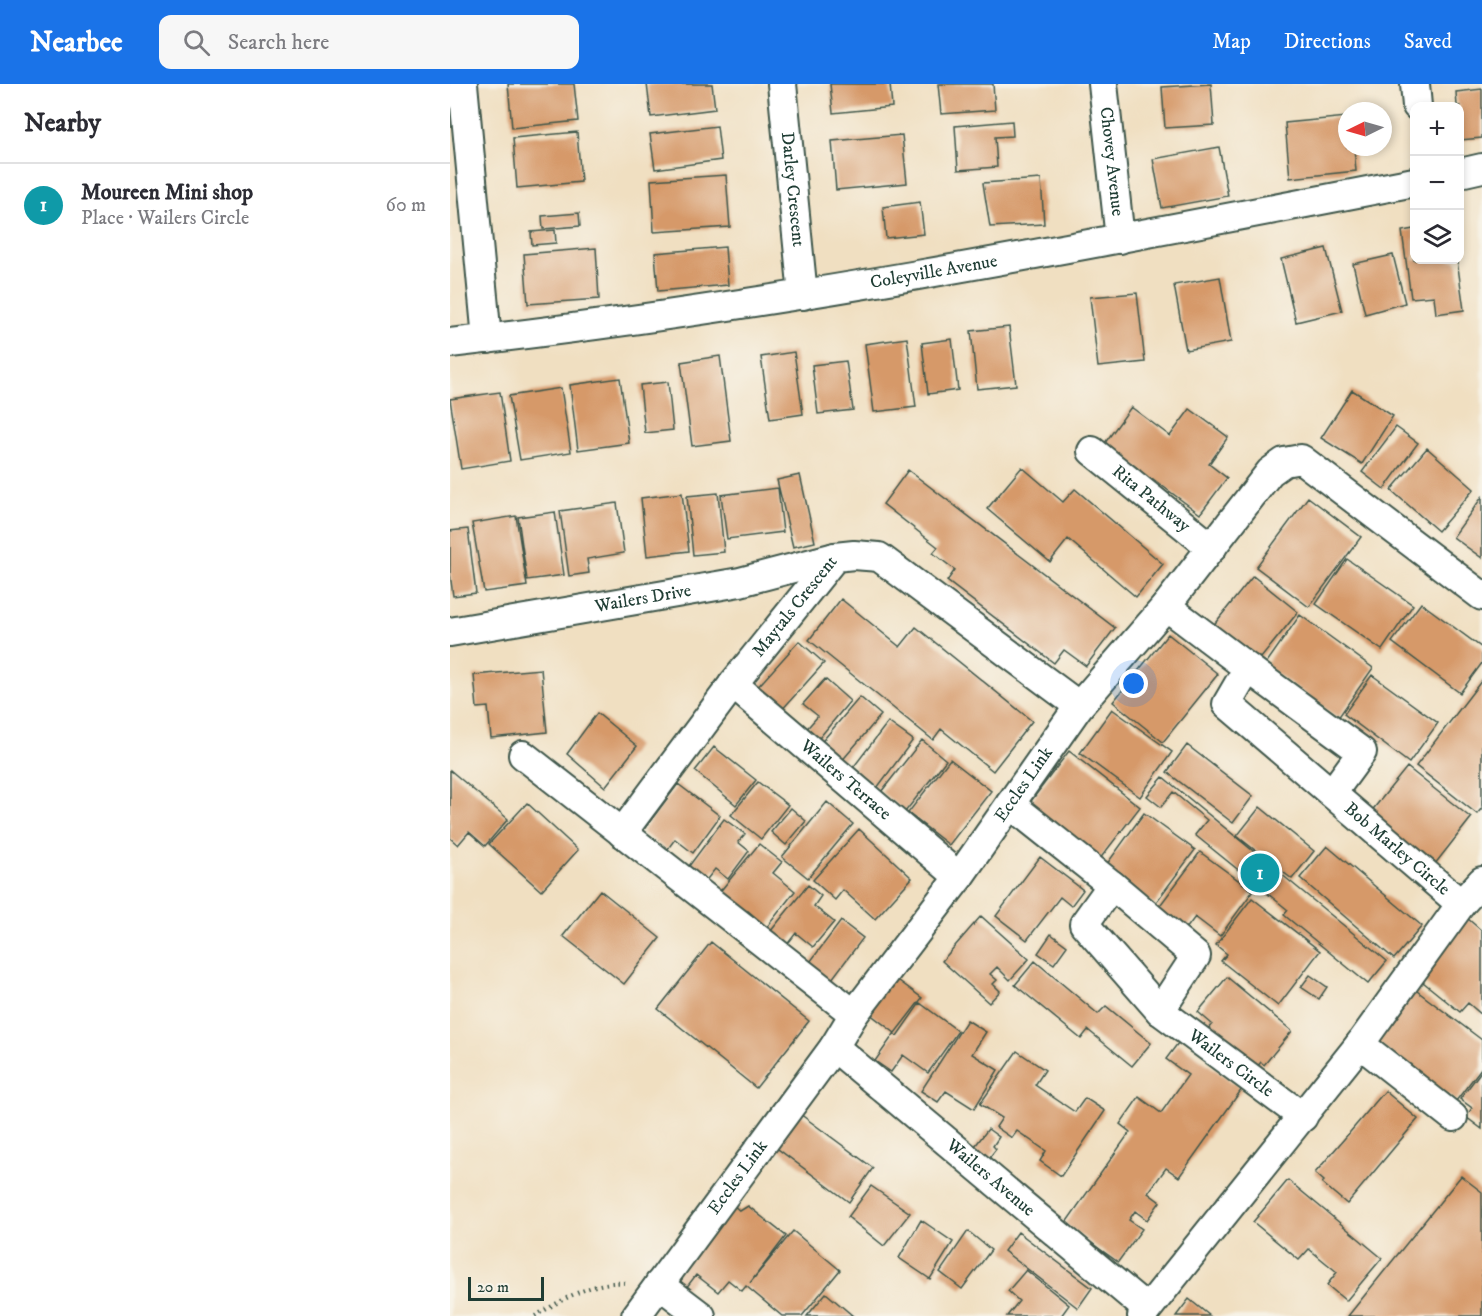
<!DOCTYPE html>
<meta charset="utf-8">
<style>
body{margin:0;font-family:"IM FELL DW Pica",serif;background:#f7f7f7;color:#2b2b33}
.controls{position:absolute;right:18px;top:18px;display:grid;overflow:hidden;border-radius:12px;box-shadow:0 3px 9px #0003}
.controls button{width:54px;height:54px;display:grid;place-items:center;padding:0;border:0;border-bottom:2px solid #e1e1e2;background:#fff;color:#2b2b33;font:30px sans-serif}
.compass{position:absolute;left:888px;top:18px;width:54px;height:54px;border-radius:50%;background:#fff;box-shadow:0 3px 9px #0003;rotate:265deg}
.scale{position:absolute;left:18px;bottom:15px;width:76px;box-sizing:border-box;padding-left:6px;border:3px solid #1f3d34;border-top:0;font-size:16px;line-height:21px;white-space:nowrap;color:#1f3d34;-webkit-text-stroke:4px #f7f3e8;paint-order:stroke}
.you{position:absolute;left:684px;top:600px;width:21px;height:21px;margin:-15px;border:4px solid #fff;border-radius:50%;background:#1a73e8;box-shadow:0 0 0 9px #1a73e833}
.badge{display:grid;place-items:center;width:39px;height:39px;border-radius:50%;background:#1a73e8;color:#fff;font-size:20px;font-weight:700}
.pin{position:absolute;translate:-50% -50%;border:3px solid #fff;box-shadow:0 2px 6px #0006}
.list{margin:0;padding:0;list-style:none}
h2{display:flex;justify-content:space-between;align-items:center;height:78px;margin:0;padding:0 24px;font-size:26px}
h2 small{font-size:20px;font-weight:400;color:#7c7c81}
.list li{display:grid;grid-template-columns:39px 1fr auto;gap:18px;align-items:center;box-sizing:border-box;height:84px;padding:0 24px;border-top:2px solid #e1e1e2}
.list b{display:block;font-size:22px;white-space:nowrap}
.list p{margin:0;font-size:20px;white-space:nowrap;color:#7c7c81}
.list em{font-size:20px;font-style:normal;color:#7c7c81}
.icon{flex:none;width:33px;height:33px;fill:none;stroke:currentColor;stroke-width:2;stroke-linecap:round;stroke-linejoin:round}
.map{position:relative;flex:none;width:1032px;height:1232px;overflow:hidden}
header{display:flex;align-items:center;gap:36px;box-sizing:border-box;height:84px;padding:0 30px;background:#1a73e8;color:#fff}
header strong{font-size:28px}
nav{display:flex;gap:33px;margin-inline-start:auto;font-size:21px}
.search{width:420px;height:54px;background:#f7f7f7;display:flex;align-items:center;gap:15px;box-sizing:border-box;padding:0 21px;border-radius:12px;color:#7c7c81;font-size:22px}
main{display:flex}
aside{flex:1;background:#fff}
.map>svg:first-child{display:block}
.building{fill:#d69969}
.lines{fill:none;stroke-linecap:round;stroke-linejoin:round}
.minor-casing{stroke:#3e5549;stroke-width:32}
.path{stroke:#3e5549;stroke-width:4;stroke-dasharray:1.5 4.5;stroke-linecap:butt}
.minor{stroke:#fff;stroke-width:28}
.labels{text-anchor:middle;dominant-baseline:central;stroke-width:4.5;stroke-linejoin:round;paint-order:stroke}
.street-label{font-size:18px;fill:#1f3d34;stroke:#f7f3e8}
</style>
<header>
<strong>Nearbee</strong>
<div class="search"><svg class="icon" aria-label="search" viewBox="0 0 24 24"><circle cx="10" cy="10" r="6"/><path d="M15 15l6 6"/></svg>Search here</div>
<nav><a>Map</a><a>Directions</a><a>Saved</a></nav>
</header>
<main>
<aside>
<h2>Nearby<small></small></h2>
<ul class="list">
<li><span class="badge" style="background:#0f9aa8">1</span><div><b>Moureen Mini shop</b><p>Place · Wailers Circle</p></div><em>60 m</em></li>
</ul>
</aside>
<div class="map">
<svg width="1032" height="1232" viewBox="0 0 1032 1232">
<rect width="100%" height="100%" fill="#f7f3e8"/>
<filter id="ink" filterUnits="userSpaceOnUse"><feTurbulence type="fractalNoise" baseFrequency=".0167" numOctaves="2"/><feDisplacementMap in="SourceGraphic" scale="12" xChannelSelector="R" yChannelSelector="G"/><feConvolveMatrix kernelMatrix="1 2 1 2 8 2 1 2 1" color-interpolation-filters="sRGB"/></filter>
<filter id="wash" filterUnits="userSpaceOnUse"><feTurbulence type="fractalNoise" baseFrequency=".008" numOctaves="4" result="noise"/><feDisplacementMap in="SourceGraphic" scale="24" xChannelSelector="R" yChannelSelector="G"/><feGaussianBlur stdDeviation="1.35" result="paint"/><feColorMatrix in="noise" values="0 0 0 0 0 0 0 0 0 0 0 0 0 0 0 0 0 1.4 0 .05"/><feComposite in="paint" operator="in"/></filter>
<g filter="url(#wash)">
<rect width="100%" height="100%" fill="#f0dfc1"/>
<g id="blocks">
<path class="building" d="M58,0H124L128,37L62,44Z
M197,0H262L265,25L201,33Z
M380,0H440L442,23L383,29Z
M488,0H543L545,26L491,30Z
M761,0L764,41L715,44L712,3Z
M1032,5V54L1010,56V22H1007L1006,8Z
M897,33V63H904L906,87L840,94L835,39Z
M562,37L563,52L545,53L547,83L508,86L505,42Z
M267,42L271,76L205,85L200,50Z
M127,48L131,98L67,104L63,54Z
M452,51L457,99L386,106L382,57Z
M769,63L778,112L712,124L703,75Z
M276,91L280,143L204,148L201,96Z
M591,95L594,140L540,143L533,99Z
M470,118L474,150L436,154L433,123Z
M129,129L130,142L93,145L92,132Z
M964,145V176H1007L1014,226L986,230L984,212L961,214L952,147Z
M105,146L106,159L82,161L81,148Z
M275,163L278,201L208,207L205,169Z
M146,164L149,215L78,220L74,170Z
M876,164L892,227L846,238L831,175Z
M943,171L955,219L915,230L903,180Z
M770,193L781,258L736,266L724,201Z
M687,209L695,278L648,283L640,213Z
M559,243L566,301L527,305L521,247Z
M457,254L466,323L424,328L415,260Z
M502,255L508,306L478,310L472,259Z
M344,268L353,330L320,335L311,273Z
M270,272L281,357L242,362L231,278Z
M396,277L403,326L368,330L362,281Z
M170,294L179,359L128,366L120,301Z
M218,298L223,346L195,349L190,301Z
M111,304L121,368L70,376L59,312Z
M902,306L943,332L912,380L871,354Z
M50,308L60,377L11,385L0,315Z
M681,323L720,352L740,325L778,353L759,380L777,394L750,430L703,395L698,402L685,392L690,386L681,379L676,387L649,367Z
M946,343L968,359L934,405L912,388Z
M977,364L1024,405L988,447L941,406Z
M572,383L613,418L625,405L713,480L686,513L618,455L600,478L537,425Z
M458,386L665,544L636,582L614,566L604,579L497,497L505,486L483,469L488,463L433,420Z
M350,391L365,458L343,463L327,396Z
M328,404L333,448L277,455L271,411Z
M232,409L239,467L197,472L191,414Z
M268,409L274,468L243,471L237,412Z
M858,413L911,453L859,523L806,483Z
M1032,413V474L1003,453Z
M167,419L174,469L137,475L139,489L119,492L110,427Z
M105,428L114,491L77,496L68,433Z
M66,432L77,502L34,508L22,439Z
M18,445L26,509L3,512L0,489V447Z
M897,475L963,521L932,566L866,520Z
M803,492L848,528L807,579L762,543Z
M391,515L450,563L466,543L582,637L543,687L491,645L483,656L359,556Z
M971,519L1032,564V579L1010,609L942,558Z
M850,531L923,584L888,634L815,581Z
M718,550L768,590L713,658L663,618Z
M349,557L374,579L330,628L305,606Z
M91,585L97,648L41,654L38,623L27,624L24,591Z
M922,591L988,639L959,679L894,630Z
M375,595L400,617L365,659L353,649L368,632L353,620Z
M1032,596V724L1027,730L966,682Z
M410,613L431,631L390,679L369,661Z
M662,625L722,668L690,713L630,669Z
M147,629L187,662L155,703L117,670Z
M438,638L463,656L427,704L402,685Z
M472,656L496,676L455,728L431,708Z
M737,661L803,712L783,739L717,688Z
M264,663L306,696L286,721L245,687Z
M619,667L690,723L646,780L575,725Z
M500,675L541,707L499,761L458,729Z
M957,683L1021,734L981,785L916,734Z
M0,686L58,735L35,762L19,748L8,761L0,754Z
M713,693L937,877L918,900L834,831L838,826L745,751L757,736L723,708L711,723L697,712Z
M308,698L338,721L311,755L281,731Z
M228,700L270,732L243,769L225,755L217,766L192,748Z
M377,718L403,740L358,794L332,773Z
M77,719L128,766L91,807L39,760Z
M810,723L864,767L842,795L787,752Z
M341,724L356,737L336,761L321,748Z
M694,729L745,766L704,821L654,784Z
M274,735L295,750L288,758L299,767L278,795L265,785L254,799L236,786Z
M409,745L462,794L425,835L393,806L385,816L363,796Z
M309,760L332,778L323,789L345,807L317,843L298,827L295,832L268,810Z
M877,762L972,842L944,875L850,794Z
M750,768L803,807L770,852L745,833L730,853L702,832Z
M590,773L633,806L621,822L610,813L577,856L546,832Z
M358,801L371,812L364,822L384,838L363,863L346,849L336,862L320,848Z
M150,806L210,854L174,900L113,852Z
M802,814L870,867L828,922L771,877L777,870L766,861Z
M531,832L579,875L560,896L547,883L540,890L547,896L543,900L550,907L539,919L492,877Z
M1017,834L1032,847V931L1018,919L1010,928L968,894Z
M391,837L413,854L379,899L357,882Z
M601,850L617,862L604,880L588,869Z
M261,858L359,937L306,1004L208,925Z
M585,877L648,930L656,922L701,959L682,982L638,946L631,955L565,901Z
M441,891L472,914L445,949L415,926Z
M860,891L877,903L869,915L851,903Z
M777,893L842,947L814,981L811,978L800,991L753,951L762,940L748,928Z
M963,904L1032,956V983L1006,1017L998,1010L993,1017L925,956Z
M470,919L508,947L478,989L453,971L441,988L425,977L444,950L447,952Z
M517,936L536,948L522,970L548,986L524,1025L496,1007L488,1018L471,1007Z
M728,959L792,1005L729,1093L716,1084L698,1109L710,1118L697,1136L685,1127L679,1136L692,1145L668,1178L615,1140L680,1048L670,1040L689,1013L711,1029L738,991L716,975Z
M567,967L595,986L585,1001L625,1028L635,1014L655,1027L611,1092L590,1077L596,1067L567,1047L562,1054L546,1043L552,1034L530,1020Z
M1032,986V1045L1016,1033L1022,1024L1010,1015Z
M935,1007L968,1035L897,1120L872,1099L874,1097L865,1089Z
M346,1027L423,1084L399,1118L320,1059Z
M538,1045L549,1053L543,1062L546,1065L536,1078L522,1066Z
M1011,1092L1032,1108V1232H898Z
M838,1096L932,1174L896,1217L877,1201L887,1188L859,1165L849,1176L803,1138Z
M421,1102L460,1129L434,1162L398,1133Z
M276,1115L290,1127L298,1122L336,1152L300,1199L343,1147L390,1186L352,1232H332L296,1202L292,1207L278,1196L268,1208L246,1191L236,1204L217,1189Z
M471,1136L503,1158L480,1195L449,1174Z
M518,1147L541,1166L512,1205L490,1188Z
M568,1148L642,1204L628,1224L554,1167Z
M576,1186L619,1221L611,1232H557L569,1217L558,1207Z
M376,1209L403,1232H357Z
M739,1215L760,1232H726Z"/>
</g>
</g>
<g filter="url(#ink)">
<use href="#blocks" fill-opacity="0" stroke="#3e5549" stroke-width="1.5"/>
<g class="lines">
<defs>
<g id="minor">
<path d="M13,0L37,255"/>
<path id="s1" d="M332,0L353,211"/>
<path id="s2" d="M653,0L670,155"/>
<path d="M965,0L967,22"/>
<path d="M1010,89L1032,84"/>
<path id="s3" d="M0,259C324,223 644,160 964,98"/>
<path id="s4" d="M642,367L762,464"/>
<path id="s5" d="M716,522L798,584L777,620L1011,820"/>
<path id="s6" d="M0,548L290,498L385,473L404,471L429,473L629,622"/>
<path d="M798,584L912,668L882,709"/>
<path id="s7" d="M283,600L509,793"/>
<path d="M73,671L404,930"/>
<path id="s8" d="M560,720L662,801L634,840L710,927L853,1033"/>
<path id="s9" d="M172,749L283,600L385,473"/>
<path d="M662,801L746,872L710,927"/>
<path d="M910,960L1003,1033"/>
<path id="s10" d="M384,963L697,1225"/>
<path d="M209,1200L251,1232"/>
<path id="s11" d="M186,1232L384,963L404,930L509,793L629,622L716,522L820,388L834,378L851,375L1032,512"/>
<path d="M692,1232L910,960L1011,820L1032,797"/>
</g>
</defs>
<use href="#minor" class="minor-casing"/>
<path class="path" d="M85,1232C112,1216 143,1196 176,1199"/>
<use href="#minor" class="minor"/>
</g>
</g>
<g class="labels">
<g class="street-label">
<text stroke="none"><textPath href="#s2" startOffset="78">Chovey Avenue</textPath></text>
<text stroke="none"><textPath href="#s1" startOffset="106">Darley Crescent</textPath></text>
<text stroke="none"><textPath href="#s3" startOffset="489">Coleyville Avenue</textPath></text>
<text stroke="none"><textPath href="#s4" startOffset="76">Rita Pathway</textPath></text>
<text stroke="none"><textPath href="#s6" startOffset="196">Wailers Drive</textPath></text>
<text stroke="none"><textPath href="#s9" startOffset="285">Maytals Crescent</textPath></text>
<text stroke="none"><textPath href="#s7" startOffset="148">Wailers Terrace</textPath></text>
<text stroke="none"><textPath href="#s11" startOffset="658">Eccles Link</textPath></text>
<text stroke="none"><textPath href="#s5" startOffset="368">Bob Marley Circle</textPath></text>
<text stroke="none"><textPath href="#s8" startOffset="382">Wailers Circle</textPath></text>
<text stroke="none"><textPath href="#s11" startOffset="172">Eccles Link</textPath></text>
<text stroke="none"><textPath href="#s10" startOffset="204">Wailers Avenue</textPath></text>
</g>
</g>
</svg>
<div class="controls">
<button>+</button>
<button>−</button>
<button><svg class="icon" aria-label="layers" viewBox="0 0 24 24"><path d="M12 4l9 5-9 5-9-5zM3 14l9 5 9-5"/></svg></button>
</div>
<svg class="compass" viewBox="-18 -18 36 36"><path d="M0-13l5 13h-10z" fill="#e53935"/><path d="M0 13l5-13h-10z" fill="#7c7c81"/></svg>
<div class="scale">20 m</div>
<div class="you"></div>
<div class="pin badge" style="left:810px;top:789px;background:#0f9aa8">1</div>
</div>
</main>
